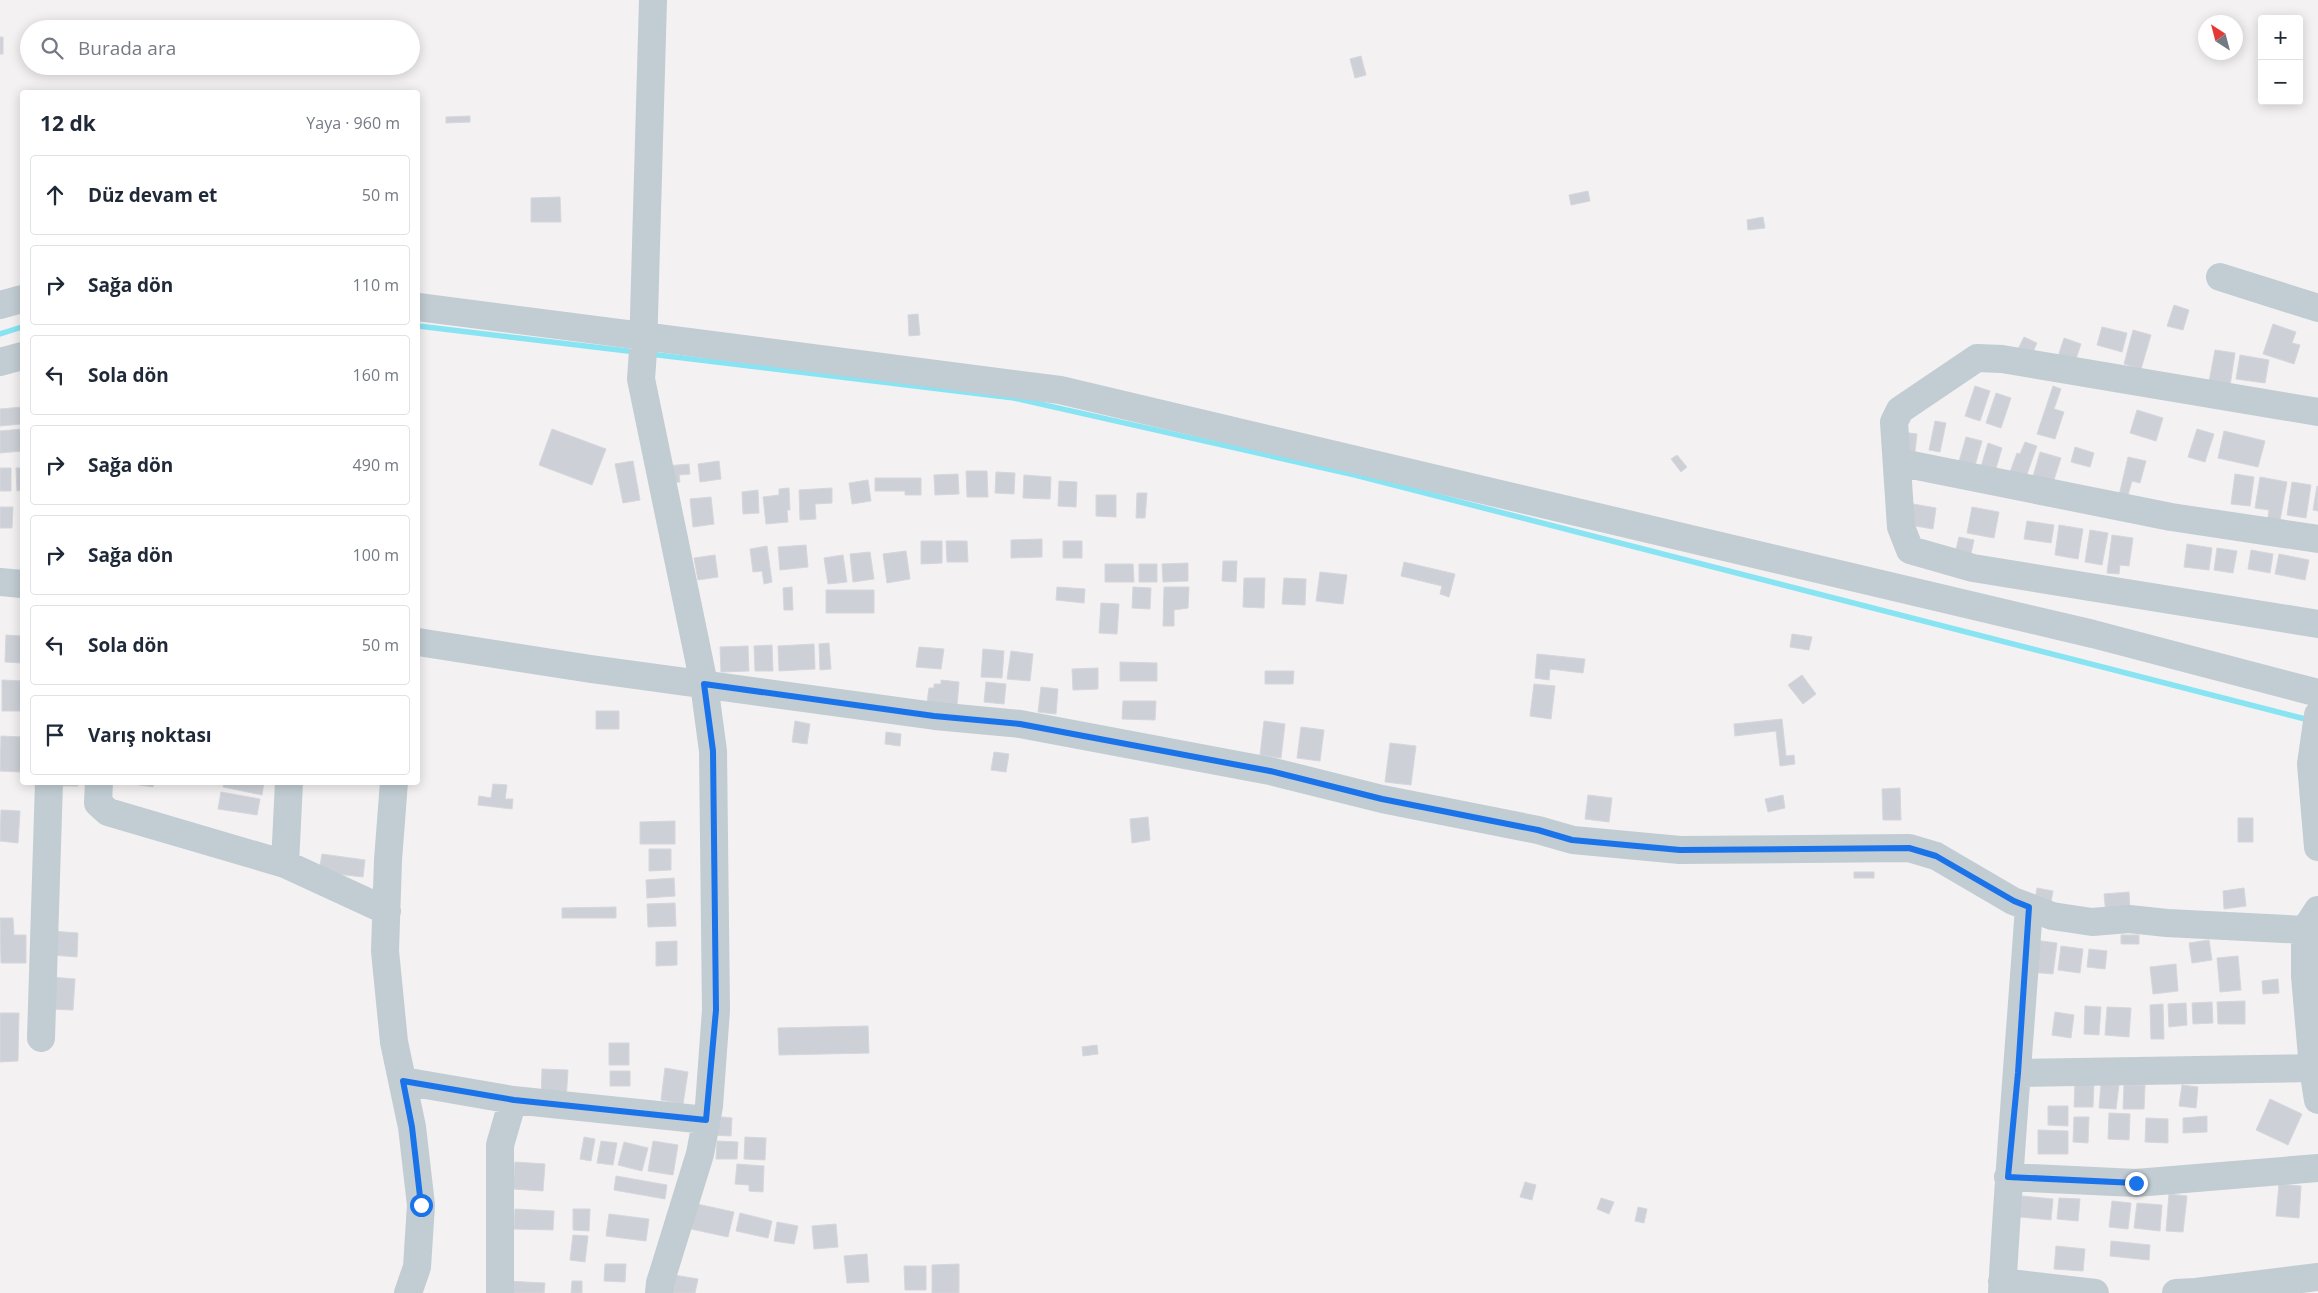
<!DOCTYPE html>
<html lang="tr">
<meta charset="utf-8">
<style>
body{margin:0;font-family:"Open Sans",sans-serif;background:#f2f2f3;color:#1f2937}
.controls{position:absolute;right:15px;top:15px;display:grid;overflow:hidden;border-radius:5px;box-shadow:0 2px 12px #0003}
.controls button{width:45px;height:45px;display:grid;place-items:center;padding:0;border:0;border-bottom:1px solid #e0e1e3;background:#fff;color:#1f2937;font:25px sans-serif}
.compass{position:absolute;left:2198px;top:15px;width:45px;height:45px;border-radius:50%;background:#fff;box-shadow:0 2px 12px #0003;rotate:324deg}
.stop{position:absolute;width:15px;height:15px;margin:-11px;border:4px solid #1a73e8;border-radius:50%;background:#fff}
.stop.end{background:#1a73e8;border-color:#fff;box-shadow:0 1px 5px #0008}
.list{margin:0;padding:0;list-style:none}
h2{display:flex;justify-content:space-between;align-items:center;height:65px;margin:0;padding:0 20px;font-size:21px}
h2 small{font-size:16px;font-weight:400;color:#747a83}
.list li{display:grid;grid-template-columns:32px 1fr auto;gap:15px;align-items:center;box-sizing:border-box;height:80px;margin:0 10px 10px;padding:0 10px;border:1px solid #e0e1e3;border-radius:5px}
.list b{display:block;font-size:19px;white-space:nowrap}
.list em{font-size:16px;font-style:normal;color:#747a83}
.icon{flex:none;width:28px;height:28px;fill:none;stroke:currentColor;stroke-width:2;stroke-linecap:round;stroke-linejoin:round}
.map{position:relative;flex:none;width:2318px;height:1293px;overflow:hidden}
.search{position:absolute;background:#fff;box-shadow:0 2px 12px #0003;left:20px;top:20px;width:400px;height:55px;display:flex;align-items:center;gap:12px;box-sizing:border-box;padding:0 18px;border-radius:28px;color:#747a83;font-size:19px}
.panel{position:absolute;background:#fff;box-shadow:0 2px 12px #0003;left:20px;top:90px;width:400px;height:695px;border-radius:5px}
.map>svg:first-child{display:block}
.lines{fill:none;stroke-linecap:round;stroke-linejoin:round}
.stream{stroke:#88e4f2;stroke-width:5.5}
.building{fill:#cdd0d6;stroke:#d5d7dd}
.minor{stroke:#c1ccd3;stroke-width:28}
.route{stroke:#1a73e8;stroke-width:6}
</style>
<div class="map">
<svg width="2318" height="1293" viewBox="0 0 2318 1293">
<rect width="100%" height="100%" fill="#f3f1f1"/>
<g class="lines">
<path class="stream" d="M418,326L636,352
M0,334L22,327
M650,354L1014,398L1355,475L2309,720"/>
</g>
<path class="building" d="M0,37H3V54H0Z
M1361,56L1366,75L1355,78L1350,59Z
M470,116V122L446,123V117Z
M1588,191L1590,201L1571,205L1569,195Z
M560,197L561,222H531V198Z
M1763,217L1765,228L1748,230L1747,220Z
M2174,305L2189,310L2183,330L2167,326Z
M918,314L920,335L909,336L908,315Z
M2273,324L2296,332L2292,343L2300,345L2294,364L2263,354Z
M2102,327L2127,333L2122,352L2097,345Z
M2133,330L2151,335L2141,369L2124,364Z
M2024,337L2037,343L2029,361L2015,355Z
M2064,338L2081,344L2073,368L2056,363Z
M2215,350L2235,353L2230,386L2209,382Z
M2240,355L2269,360L2265,383L2236,379Z
M1975,386L1990,391L1980,421L1965,416Z
M2053,386L2061,389L2054,409L2064,412L2055,439L2037,434Z
M1996,393L2011,398L2001,428L1986,423Z
M22,407V424L0,426V409Z
M2137,410L2163,418L2156,441L2130,433Z
M1935,421L1946,423L1940,452L1929,450Z
M22,429V451L0,453V431Z
M552,429L606,449L592,485L539,465Z
M2197,429L2214,434L2205,462L2188,457Z
M2224,431L2265,441L2258,467L2218,458Z
M1901,432L1917,434L1914,460L1899,459Z
M1966,437L1982,441L1974,469L1958,465Z
M2025,442L2037,446L2026,477L2010,472L2017,453L2020,454Z
M1988,443L2002,448L1994,475L1980,470Z
M2075,447L2094,453L2090,467L2071,462Z
M2040,452L2061,458L2052,486L2032,480Z
M1677,455L1687,467L1681,472L1671,459Z
M2128,457L2146,461L2140,483L2132,481L2126,502L2118,500Z
M633,461L640,500L623,503L615,464Z
M719,461L721,479L700,482L698,464Z
M689,464L690,474L679,475L680,482L668,483L666,466Z
M0,468H11V491H0Z
M16,468H22V490L17,491Z
M966,471H987L988,497H967Z
M996,472L1015,473L1014,494L995,493Z
M958,474L959,494L935,495L934,475Z
M2235,474L2254,477L2250,506L2231,504Z
M1024,475L1051,477L1050,499L1023,498Z
M2260,477L2287,482L2279,526L2267,524L2269,510L2255,508Z
M875,478H921V495H905V491H875Z
M868,480L871,501L852,504L849,483Z
M1059,481L1077,482L1076,507L1058,506Z
M2292,482L2311,485L2306,518L2287,515Z
M2317,486L2318,487V511L2313,510Z
M789,488L790,510H787L788,522L766,524L763,497L779,495V489Z
M832,488V503L815,504L816,519L800,520L799,490Z
M758,490L759,513L743,514L742,492Z
M1137,493H1147L1145,518H1136Z
M1096,495H1116V517L1096,516Z
M711,497L714,524L693,527L690,499Z
M1913,504L1936,508L1933,529L1910,525Z
M0,507H13L12,528H0Z
M1972,507L1999,512L1994,538L1967,533Z
M2027,521L2054,525L2051,543L2024,539Z
M2059,525L2083,529L2078,559L2055,555Z
M2090,530L2108,533L2102,565L2085,562Z
M2112,535L2133,538L2129,566L2120,565L2119,574L2107,573Z
M1959,537L1974,540L1970,558L1955,554Z
M1042,539V557L1011,558V540Z
M921,541H942V563L921,564Z
M946,541H967L968,562H947Z
M1063,541H1082V558H1063Z
M2187,544L2212,548L2209,570L2184,567Z
M806,545L808,567L780,570L778,547Z
M767,546L772,582L764,584L762,571L753,572L750,549Z
M2217,548L2237,551L2233,573L2214,570Z
M2251,550L2273,554L2270,573L2248,569Z
M906,551L910,579L887,583L883,554Z
M870,552L874,579L853,582L850,554Z
M2279,554L2309,560L2305,580L2275,574Z
M715,555L718,577L698,580L694,558Z
M843,555L847,582L828,584L824,558Z
M1223,561H1237L1236,582L1222,581Z
M1404,562L1455,574L1449,597L1440,594L1442,586L1401,576Z
M1188,563V581L1163,582L1162,564Z
M1105,564H1133L1134,582H1105Z
M1139,564H1157V582H1139Z
M1320,572L1347,575L1343,604L1316,601Z
M1244,578H1265L1264,608L1243,607Z
M1284,578L1306,579L1305,605L1282,604Z
M792,587L793,610H784L783,588Z
M1057,587L1085,589L1084,603L1056,600Z
M1133,587L1151,588L1150,609L1132,608Z
M1164,587H1189L1188,608L1174,610V626H1163Z
M826,590H874V613H826Z
M1101,603L1119,604L1117,634L1099,633Z
M1792,634L1812,637L1809,650L1790,647Z
M6,635L22,636V663L5,662Z
M829,643L831,669L820,670L819,644Z
M814,644L815,669L779,671L778,646Z
M772,645L773,671H755L754,646Z
M748,646L749,671L721,672L720,647Z
M919,647L944,649L941,669L916,667Z
M983,649L1004,651L1002,678L981,677Z
M1011,651L1033,654L1030,681L1007,679Z
M1537,654L1585,659L1583,673L1550,669L1549,680L1535,678Z
M1120,662L1157,663V681H1120Z
M1098,668V689L1073,690L1072,669Z
M1265,671H1294L1293,684H1265Z
M1802,675L1816,694L1803,704L1788,685Z
M2,680L22,681V711H2Z
M941,680L959,682L957,706L927,703L929,688H934V684H941Z
M986,682L1006,684L1004,704L984,702Z
M1534,684L1555,686L1551,719L1530,716Z
M1041,687L1058,689L1056,714L1038,712Z
M1123,701H1156L1155,720L1122,719Z
M596,711H619V729H596Z
M1782,719L1786,756L1794,755L1795,764L1780,766L1776,731L1735,736L1734,724Z
M795,721L810,724L807,744L792,742Z
M1264,721L1285,724L1281,758L1260,755Z
M1301,727L1324,730L1320,761L1297,758Z
M886,732L901,734L900,746L885,744Z
M1,736L22,737L20,772L0,771Z
M1390,743L1416,746L1411,785L1385,782Z
M994,752L1009,754L1006,772L991,770Z
M54,782H78V786H54Z
M121,782H154L153,787Z
M224,782H264L262,795L223,787Z
M493,784L507,785L505,799H513L512,809L478,805L479,796L491,798Z
M1900,788L1901,820H1883L1882,789Z
M221,792L260,799L257,815L218,809Z
M1588,795L1612,798L1609,822L1585,819Z
M1783,795L1785,808L1768,812L1765,799Z
M1,810L20,811L18,843L0,841Z
M1148,817L1150,840L1132,843L1130,819Z
M2238,818H2253V842H2238Z
M675,821V844H640V822Z
M649,849H671V870L649,871Z
M322,854L365,860L363,877L319,872Z
M1854,872H1874V878H1854Z
M674,878L675,896L647,898L646,880Z
M2037,888L2053,891L2050,907L2034,905Z
M2244,888L2246,906L2224,909L2223,891Z
M2129,892L2130,912L2106,914L2104,894Z
M675,903L676,926L648,927L647,904Z
M616,907V918H562V908Z
M0,918H13L14,935H26V963H1Z
M52,931L78,933L77,957L51,955Z
M2121,935H2139V944H2121Z
M2034,940L2057,943L2053,974L2030,972Z
M2209,940L2212,960L2192,963L2189,943Z
M677,941V965L656,966V942Z
M2061,946L2083,949L2080,973L2058,970Z
M2089,949L2107,951L2105,969L2087,967Z
M2238,956L2241,990L2220,992L2217,958Z
M2176,964L2178,991L2153,994L2150,967Z
M51,977L75,979L73,1010L49,1009Z
M2278,979L2279,993L2263,994L2262,981Z
M2245,1001V1024H2218L2217,1002Z
M2212,1002L2213,1023L2193,1024L2192,1003Z
M2186,1003L2187,1025L2169,1027L2168,1004Z
M2163,1004L2164,1039H2151L2150,1005Z
M2085,1006L2101,1007L2099,1035L2084,1034Z
M2107,1007L2131,1008L2129,1037L2105,1035Z
M2055,1012L2074,1015L2071,1038L2052,1035Z
M0,1013H19L18,1061L0,1062Z
M868,1026L869,1053L779,1055L778,1028Z
M609,1043H629V1065H609Z
M1097,1045L1098,1054L1083,1056L1082,1047Z
M665,1068L688,1072L683,1104L661,1100Z
M542,1069L568,1070L566,1101L541,1100Z
M610,1071H630V1086H610Z
M2075,1083H2094L2093,1107H2074Z
M2101,1084L2119,1085L2116,1109L2099,1108Z
M2124,1085H2145L2144,1109H2123Z
M2182,1085L2198,1087L2196,1108L2179,1106Z
M2270,1099L2302,1114L2288,1145L2256,1130Z
M2048,1106H2068V1126L2048,1125Z
M2109,1113L2130,1114L2129,1140L2108,1139Z
M713,1116L732,1118L731,1136L711,1135Z
M2207,1116V1132L2183,1133V1118Z
M2074,1117H2089L2088,1143L2073,1142Z
M2146,1118L2168,1119V1143L2145,1142Z
M2038,1130L2068,1131V1154H2038Z
M584,1137L595,1139L591,1161L580,1159Z
M745,1137L766,1138L765,1160L744,1159Z
M601,1141L617,1143L613,1165L597,1163Z
M653,1141L678,1145L673,1175L648,1171Z
M717,1141L738,1142L737,1159H716Z
M624,1142L648,1148L642,1171L618,1165Z
M515,1162L545,1164L543,1191L513,1189Z
M737,1164L764,1166L763,1192L749,1191V1185L735,1184Z
M616,1176L667,1185L665,1199L614,1190Z
M1525,1182L1536,1185L1532,1200L1520,1197Z
M2279,1184L2301,1186L2299,1218L2276,1216Z
M2169,1194L2187,1196L2183,1232L2166,1231Z
M2022,1196L2053,1199L2051,1220L2020,1217Z
M1601,1198L1614,1202L1609,1214L1597,1209Z
M2059,1198L2080,1199L2078,1221L2057,1219Z
M2112,1201L2131,1203L2128,1229L2109,1227Z
M2137,1203L2162,1205L2160,1231L2134,1228Z
M697,1204L734,1212L728,1237L691,1229Z
M1638,1207L1647,1209L1644,1223L1635,1221Z
M515,1209L554,1211L553,1230L514,1229Z
M573,1209H590L589,1231L573,1230Z
M740,1213L772,1221L768,1238L736,1231Z
M609,1214L649,1219L646,1241L606,1236Z
M777,1222L798,1226L794,1244L774,1241Z
M836,1224L838,1247L814,1249L812,1226Z
M573,1235L588,1236L585,1262L570,1260Z
M2111,1241L2150,1245L2149,1260L2110,1256Z
M2056,1246L2085,1249L2083,1271L2054,1269Z
M867,1254L869,1282L847,1283L844,1256Z
M605,1264H626L625,1282L604,1281Z
M959,1264V1293H932V1265Z
M904,1266H926V1290H905Z
M674,1275L698,1279L695,1293H671Z
M506,1281L545,1283L544,1293H506Z
M572,1281H582V1293H571Z"/>
<g class="lines">
<path class="minor" d="M653,0L643,351L641,379L704,684L713,751L716,1010L709,1106L700,1154L660,1283L659,1293
M2220,277L2318,308
M0,305L22,299
M418,307L1060,390L2093,634L2318,693
M0,362L22,356
M2318,412L2002,359L1977,358L1900,410L1894,422L1901,527L1910,550L1973,568L2318,624
M1897,462L2171,517L2318,539
M0,582L22,584
M418,642L591,669L935,716L1020,724L1270,771L1382,799L1538,830L1573,840L1680,850L1909,848L1936,856L2013,901L2052,916L2092,922L2129,919L2167,923L2305,930
M2318,715L2311,764L2318,847
M99,782L98,803L108,812L285,864L387,911
M394,782L388,860L385,951L394,1042L412,1127L421,1205L417,1267L408,1293
M285,864L289,782
M2318,910L2305,930V976L2313,1068L2318,1100
M41,1038L49,782
M2018,1073L2313,1068
M403,1081L513,1100L706,1120
M2008,1177L2136,1183L2318,1168
M2002,1282L2095,1293
M500,1293V1145L513,1100
M2002,1293C2009,1164 2020,1036 2029,907
M2176,1293L2196,1292L2318,1277"/>
</g>
<g class="lines">
<path class="route" d="M421,1205L412,1127L403,1081L514,1100L706,1120L716,1010L713,751L704,684L934,716L1020,724L1270,771L1382,799L1538,830L1572,840L1680,850L1909,848L1936,856L2014,901L2029,907L2018,1073L2008,1177L2136,1183"/>
</g>
</svg>
<div class="controls">
<button>+</button>
<button>−</button>
</div>
<svg class="compass" viewBox="-18 -18 36 36"><path d="M0-13l5 13h-10z" fill="#e53935"/><path d="M0 13l5-13h-10z" fill="#747a83"/></svg>
<div class="stop" style="left:421px;top:1205px"></div>
<div class="stop end" style="left:2136px;top:1183px"></div>
<div class="search"><svg class="icon" aria-label="search" viewBox="0 0 24 24"><circle cx="10" cy="10" r="6"/><path d="M15 15l6 6"/></svg>Burada ara</div>
<section class="panel">
<h2>12 dk<small>Yaya · 960 m</small></h2>
<ul class="list">
<li><svg class="icon" aria-label="ahead" viewBox="0 0 24 24"><path d="M12 20V5M6 11l6-6 6 6"/></svg><div><b>Düz devam et</b></div><em>50 m</em></li>
<li><svg class="icon" aria-label="right" viewBox="0 0 24 24"><path d="M7 20v-9h11M14 6l5 5-5 5"/></svg><div><b>Sağa dön</b></div><em>110 m</em></li>
<li><svg class="icon" aria-label="left" viewBox="0 0 24 24"><path d="M17 20v-9H6M10 6l-5 5 5 5"/></svg><div><b>Sola dön</b></div><em>160 m</em></li>
<li><svg class="icon" aria-label="right" viewBox="0 0 24 24"><path d="M7 20v-9h11M14 6l5 5-5 5"/></svg><div><b>Sağa dön</b></div><em>490 m</em></li>
<li><svg class="icon" aria-label="right" viewBox="0 0 24 24"><path d="M7 20v-9h11M14 6l5 5-5 5"/></svg><div><b>Sağa dön</b></div><em>100 m</em></li>
<li><svg class="icon" aria-label="left" viewBox="0 0 24 24"><path d="M17 20v-9H6M10 6l-5 5 5 5"/></svg><div><b>Sola dön</b></div><em>50 m</em></li>
<li><svg class="icon" aria-label="arrive" viewBox="0 0 24 24"><path d="M6 21V4h12l-3 4 3 4H6"/></svg><div><b>Varış noktası</b></div></li>
</ul>
</section>
</div>
